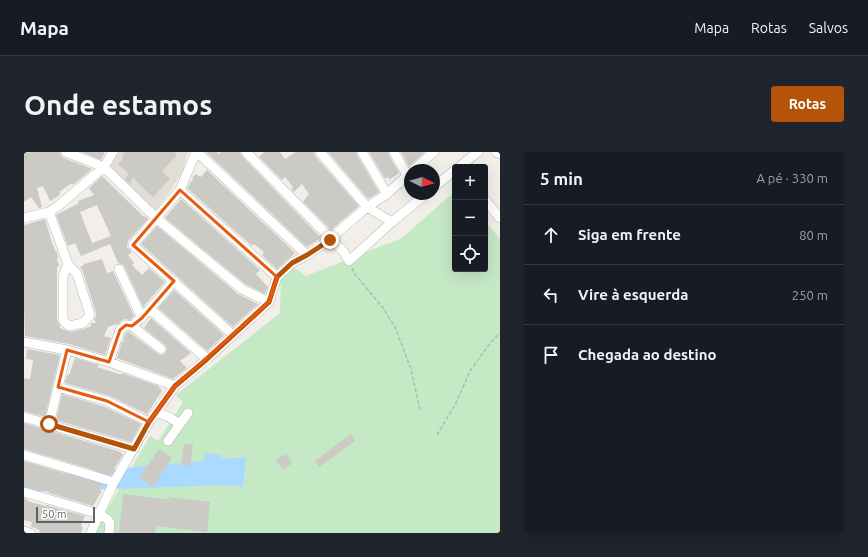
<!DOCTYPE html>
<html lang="pt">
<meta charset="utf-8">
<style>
body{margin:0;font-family:Ubuntu,sans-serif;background:#20242c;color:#f1f3f6}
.controls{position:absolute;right:12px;top:12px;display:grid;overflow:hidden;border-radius:4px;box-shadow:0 4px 16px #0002}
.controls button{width:36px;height:36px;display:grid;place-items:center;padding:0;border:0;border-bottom:1px solid #363941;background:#171b24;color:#f1f3f6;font:20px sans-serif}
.compass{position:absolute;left:380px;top:12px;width:36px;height:36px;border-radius:50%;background:#171b24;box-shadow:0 4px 16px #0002;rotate:96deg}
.scale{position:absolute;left:12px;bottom:10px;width:59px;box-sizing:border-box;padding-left:4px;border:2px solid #5f6368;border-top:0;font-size:11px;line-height:14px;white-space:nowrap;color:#5f6368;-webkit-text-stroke:3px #fff;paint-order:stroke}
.stop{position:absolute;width:12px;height:12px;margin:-9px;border:3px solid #b45309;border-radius:50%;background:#fff}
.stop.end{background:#b45309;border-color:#fff;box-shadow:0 1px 4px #0008}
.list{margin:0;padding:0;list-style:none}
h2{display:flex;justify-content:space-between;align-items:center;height:52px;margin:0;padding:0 16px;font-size:17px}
h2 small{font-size:13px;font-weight:400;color:#9ea1a6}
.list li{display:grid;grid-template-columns:26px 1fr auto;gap:12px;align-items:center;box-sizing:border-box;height:60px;padding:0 16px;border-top:1px solid #363941}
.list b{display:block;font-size:15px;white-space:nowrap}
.list em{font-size:13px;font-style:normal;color:#9ea1a6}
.icon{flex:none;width:22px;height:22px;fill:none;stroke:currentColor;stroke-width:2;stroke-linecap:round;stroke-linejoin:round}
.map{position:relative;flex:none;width:476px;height:381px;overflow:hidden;border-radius:4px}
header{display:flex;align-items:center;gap:24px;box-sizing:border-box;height:56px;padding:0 20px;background:#171b24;border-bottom:1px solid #363941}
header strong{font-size:19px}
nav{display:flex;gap:22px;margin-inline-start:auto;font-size:14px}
.intro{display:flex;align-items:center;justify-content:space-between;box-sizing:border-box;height:96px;padding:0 24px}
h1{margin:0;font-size:28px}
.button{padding:10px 18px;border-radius:4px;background:#b45309;color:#fff;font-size:14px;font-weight:700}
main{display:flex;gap:24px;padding:0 24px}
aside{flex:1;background:#171b24;border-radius:4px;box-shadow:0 4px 16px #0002}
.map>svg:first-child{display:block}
.education{fill:#e1ded6}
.green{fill:#c5e8c5}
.water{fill:#aadaff}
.building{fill:#cccac5;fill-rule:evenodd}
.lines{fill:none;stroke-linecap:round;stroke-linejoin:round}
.minor-casing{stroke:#b5b8bc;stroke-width:10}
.path{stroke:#9cc7a9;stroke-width:1.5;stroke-dasharray:4 2;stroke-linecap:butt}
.minor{stroke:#fff;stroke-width:9}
.route{stroke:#b45309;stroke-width:5}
.marked{fill:none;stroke:#e8590c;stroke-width:3;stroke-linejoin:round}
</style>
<header>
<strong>Mapa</strong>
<nav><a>Mapa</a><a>Rotas</a><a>Salvos</a></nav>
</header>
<div class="intro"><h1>Onde estamos</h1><a class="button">Rotas</a></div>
<main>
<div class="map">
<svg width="476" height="381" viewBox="0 0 476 381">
<rect width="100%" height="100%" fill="#f1efe8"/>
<path class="education" d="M94,0H164L163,2L159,19L145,41L133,57H127L87,18L86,11Z"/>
<path class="green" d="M431,39V117H461V69L476,87V381H72L77,368L126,284L134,289L159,250L152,243L256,161L257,124L268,114L282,124L378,86Z"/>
<path class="water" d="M181,301L197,303V307L222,305L219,335L204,333L0,340V325L180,309Z"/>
<path class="building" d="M9,0H36L37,3L40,6L68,17L49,33L48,31L35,40L36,41L35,42L36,43L26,49L19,34L13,36L18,55L15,56L7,45L0,50V1Z
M58,0H81L77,8Z
M101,0H150L153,3L138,19L146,27L129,45L108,25L107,33L101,27L105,22L94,12L99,6V2Z
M182,0H193L195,2L197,0H216L218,4L297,86L283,95Z
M240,0H256L261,7L272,0H290L291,4L335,54L307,78L279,50L285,42L278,32L270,40L267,37L269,35L261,25L258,28L235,5Z
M304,0H332L333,3L355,40L344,47Z
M345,0H364L365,3L375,21L366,27L364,25L361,27Z
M377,0H401L385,14Z
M183,18L265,95L271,101L253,117L238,103L240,100L230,92L228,94L163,36L169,27L168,26L172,22L177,25Z
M78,24L120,65L121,64L124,67L104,89L103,95L107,99V101L104,103L110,111L108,113L118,123L125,116L141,130L119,155L100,114L98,112L94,111L86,92L57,104L51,91L44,94L32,63L55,51L54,49L70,43L65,36ZM73,53L87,84L68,91L56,60Z
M157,47L236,118L232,122L244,135L241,142L221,132L141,66Z
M21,67L28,91L32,100H33L34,107H33L35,114L33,115V168L36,173V176L46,180L60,177L67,174V171H72L70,167L72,165V161L59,120L56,115L60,113V112L78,107L83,121L89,119L110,164L106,168L100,167L93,173L92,172L84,175L80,184L87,186L81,203L45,192L1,184L0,157V73Z
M133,74L214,142L234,152L209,175L117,92Z
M150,138L200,183L183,199L134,156Z
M127,166L167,201L156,209L163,216L149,227L93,206L98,190H100L99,188L101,182L104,179L105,180L134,202L137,203L141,201L143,197L141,193L120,176Z
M3,197L36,203L21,265L0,259V226L6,227L9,208L2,207Z
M51,206L75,213L73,215L95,222H98V221L134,234L138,239L123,262L86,244L41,231L43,223H45Z
M38,242L81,255L117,272L107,290L32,268Z
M0,271L97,300L99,303L86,323L0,297Z
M327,282L331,289L295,315L291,309Z
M160,292L169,293L166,314L157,313Z
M135,297L148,306L129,335L115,326Z
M262,302L268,311L259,318L252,308Z
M0,309L77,332L75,337L78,339L69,354L25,341V340L0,334Z
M99,342L148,348L143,345L186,350L183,380L132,374L131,381H95Z
M0,346L4,348L3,349L22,354V353L61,364L57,374L59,375L57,381H15L16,378L12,377V376L7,375L8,370L0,368Z"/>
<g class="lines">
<defs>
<path id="minor" d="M42,0L80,15L132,66L218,137L245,150
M172,0L156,38L109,93L209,183
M173,0L283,103
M222,0L319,99L325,109L368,70L402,42
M296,0L343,55L368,70
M338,0L363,42
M370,0L383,23
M472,0L476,2
M435,15L454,0
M389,18L410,0
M410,35L431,18
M156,38L253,125
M461,48L476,66
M25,60L44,112L39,124V168L45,174L59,171L66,163L53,122L44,112
M0,66L25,60L33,55L80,15L89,0
M95,117L118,166
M126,157L183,207
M108,174L126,157L150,129
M0,190L43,198L85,210L151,234
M85,210L96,178L102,173L108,174L137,197
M34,235L83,249L125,270
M132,260L145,265L156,272L144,289
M0,265L110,297
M25,272L43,198
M156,272L164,261
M0,303L90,330
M0,340L75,362L83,367L86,371L85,381
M0,379L6,381
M67,381L75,362L90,330L125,270L151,234L183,207L245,150L253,125L268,111L283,103L306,87L343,55L363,42L386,21"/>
</defs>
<use href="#minor" class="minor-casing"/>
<path class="path" d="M328,116L330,121L359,156L371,175L387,217L396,258
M413,283L432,251L446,219L467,190L476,181"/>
<use href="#minor" class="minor"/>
</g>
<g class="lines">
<path class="route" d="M25,272L110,297L125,270L151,234L183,207L245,150L253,125L268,111L283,103L306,88"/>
</g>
<path class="marked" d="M156,38L253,125L245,150L151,234L125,270L83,249L34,235L43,198L85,210L96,178L102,173L108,174L118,166L150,129L109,93Z"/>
</svg>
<div class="controls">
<button>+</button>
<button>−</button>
<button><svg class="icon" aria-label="locate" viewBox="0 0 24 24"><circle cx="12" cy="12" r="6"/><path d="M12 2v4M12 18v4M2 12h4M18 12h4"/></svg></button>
</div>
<svg class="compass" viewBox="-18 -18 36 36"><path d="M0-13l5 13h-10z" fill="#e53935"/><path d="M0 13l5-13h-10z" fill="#9ea1a6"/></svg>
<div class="scale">50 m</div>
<div class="stop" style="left:25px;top:272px"></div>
<div class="stop end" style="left:306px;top:88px"></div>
</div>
<aside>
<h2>5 min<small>A pé · 330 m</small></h2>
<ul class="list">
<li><svg class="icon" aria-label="ahead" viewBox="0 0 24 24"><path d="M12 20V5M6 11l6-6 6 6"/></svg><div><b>Siga em frente</b></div><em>80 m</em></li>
<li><svg class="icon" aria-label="left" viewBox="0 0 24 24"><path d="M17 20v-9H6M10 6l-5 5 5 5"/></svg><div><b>Vire à esquerda</b></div><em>250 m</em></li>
<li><svg class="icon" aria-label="arrive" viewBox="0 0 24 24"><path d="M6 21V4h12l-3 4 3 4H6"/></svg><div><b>Chegada ao destino</b></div></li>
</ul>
</aside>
</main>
